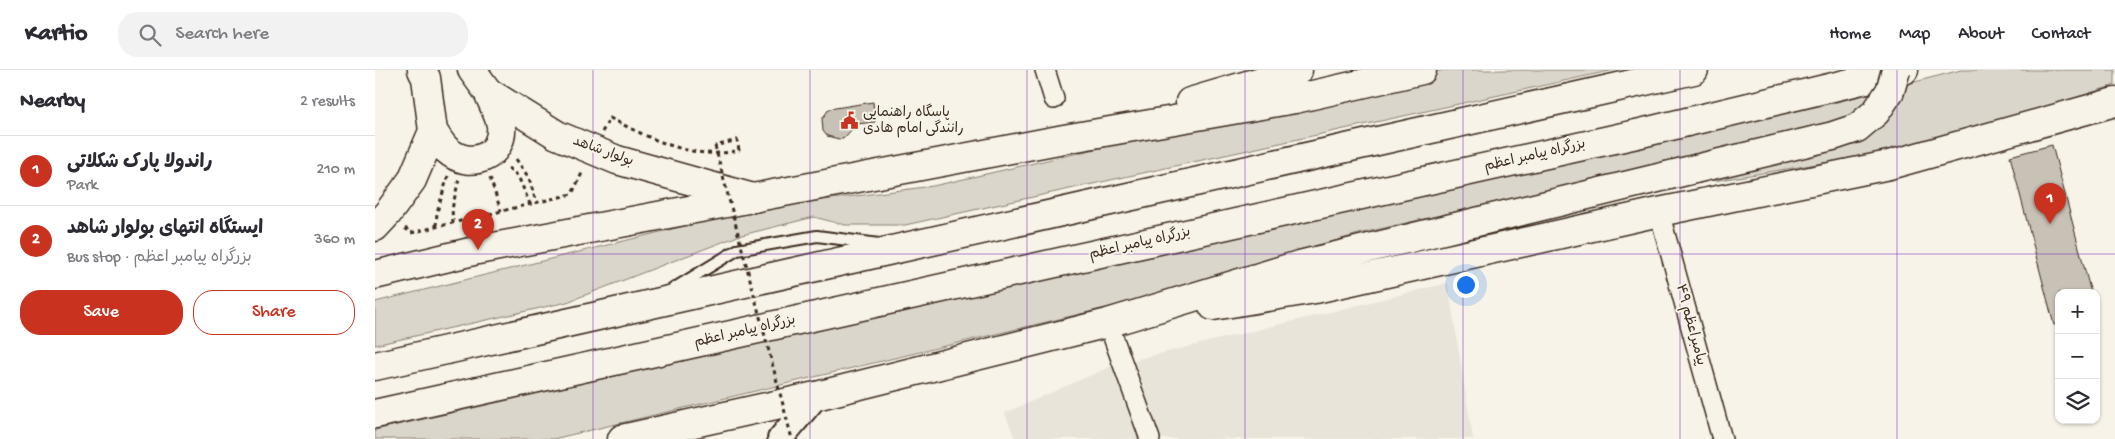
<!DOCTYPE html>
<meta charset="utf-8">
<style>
body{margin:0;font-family:"Gochi Hand","Playpen Sans Arabic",sans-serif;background:#f2f2f3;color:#2b2b33}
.controls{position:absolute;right:15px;bottom:15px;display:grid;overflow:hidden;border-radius:10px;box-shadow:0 1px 4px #0004}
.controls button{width:45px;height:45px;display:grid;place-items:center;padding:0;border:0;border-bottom:1px solid #e1e1e2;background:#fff;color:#2b2b33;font:25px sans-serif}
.you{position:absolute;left:1090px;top:214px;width:18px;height:18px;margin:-12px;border:4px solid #fff;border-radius:50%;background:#1a73e8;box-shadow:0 0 0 8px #1a73e833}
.badge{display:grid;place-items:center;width:32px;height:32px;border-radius:50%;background:#c8321e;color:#fff;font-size:16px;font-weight:700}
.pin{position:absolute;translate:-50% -41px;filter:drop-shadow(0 1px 2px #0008)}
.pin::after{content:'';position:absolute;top:26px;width:18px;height:15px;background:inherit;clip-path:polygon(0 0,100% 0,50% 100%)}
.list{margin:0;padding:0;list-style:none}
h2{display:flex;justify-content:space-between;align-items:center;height:65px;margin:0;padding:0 20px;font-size:21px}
h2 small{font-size:16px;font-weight:400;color:#7c7c81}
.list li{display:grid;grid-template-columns:32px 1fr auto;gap:15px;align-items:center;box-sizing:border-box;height:70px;padding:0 20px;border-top:1px solid #e1e1e2}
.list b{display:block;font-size:19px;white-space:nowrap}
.list p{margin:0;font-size:16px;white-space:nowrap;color:#7c7c81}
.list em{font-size:16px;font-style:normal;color:#7c7c81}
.actions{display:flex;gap:10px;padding:15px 20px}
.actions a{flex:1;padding:11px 0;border:1px solid #c8321e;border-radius:20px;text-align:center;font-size:18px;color:#c8321e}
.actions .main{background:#c8321e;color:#fff}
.icon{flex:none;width:28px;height:28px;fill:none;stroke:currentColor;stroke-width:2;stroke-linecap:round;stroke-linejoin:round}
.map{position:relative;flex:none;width:1740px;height:369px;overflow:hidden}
header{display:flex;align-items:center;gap:30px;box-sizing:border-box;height:70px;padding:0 25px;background:#fff;border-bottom:1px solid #e1e1e2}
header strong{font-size:24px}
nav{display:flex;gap:28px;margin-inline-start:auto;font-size:18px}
.search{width:350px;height:45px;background:#f2f2f3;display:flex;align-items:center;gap:12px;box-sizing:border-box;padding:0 18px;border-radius:20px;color:#7c7c81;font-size:19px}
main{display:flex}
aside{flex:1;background:#fff}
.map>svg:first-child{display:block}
.built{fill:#e9e4d9}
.green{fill:#dbd6cb;stroke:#8b8074}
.building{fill:#c8c1b6;stroke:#3b2a1e}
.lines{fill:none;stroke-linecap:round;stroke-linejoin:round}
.service-casing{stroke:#3b2a1e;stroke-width:14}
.minor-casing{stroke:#3b2a1e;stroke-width:22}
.tertiary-casing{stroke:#3b2a1e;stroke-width:28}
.primary-casing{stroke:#3b2a1e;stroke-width:31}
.trunk-casing{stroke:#3b2a1e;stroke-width:31}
.path{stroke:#3b2a1e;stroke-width:3;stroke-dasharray:4 4;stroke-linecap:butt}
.service{stroke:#f7f3e8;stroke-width:10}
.minor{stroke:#f7f3e8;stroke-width:19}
.tertiary{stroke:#f7f3e8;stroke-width:24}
.primary{stroke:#f7f3e8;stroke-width:28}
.trunk{stroke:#f7f3e8;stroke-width:28}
.trunk-bridge-casing{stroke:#3b2a1e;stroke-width:31;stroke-linecap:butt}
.path-bridge{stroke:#3b2a1e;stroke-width:3;stroke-dasharray:4 4;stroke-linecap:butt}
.trunk-bridge{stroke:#f7f3e8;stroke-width:28}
.grid{fill:none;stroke:#7b2cbf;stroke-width:1;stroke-opacity:0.55}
.labels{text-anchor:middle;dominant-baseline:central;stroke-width:4;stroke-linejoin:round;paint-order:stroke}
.poi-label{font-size:14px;fill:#3b2a1e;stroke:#f7f3e8;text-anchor:start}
.street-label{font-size:14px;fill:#3b2a1e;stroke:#f7f3e8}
</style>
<header>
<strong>Kartio</strong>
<div class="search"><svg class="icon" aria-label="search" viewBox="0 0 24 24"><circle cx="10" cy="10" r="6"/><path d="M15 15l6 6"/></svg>Search here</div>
<nav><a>Home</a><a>Map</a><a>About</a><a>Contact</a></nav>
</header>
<main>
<aside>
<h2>Nearby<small>2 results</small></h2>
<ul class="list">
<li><span class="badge">1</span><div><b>راندولا پارک شکلاتی</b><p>Park</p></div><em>210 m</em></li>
<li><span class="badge">2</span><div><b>ایستگاه انتهای بولوار شاهد</b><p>Bus stop · بزرگراه پیامبر اعظم</p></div><em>360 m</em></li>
</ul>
<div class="actions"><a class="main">Save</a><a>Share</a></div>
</aside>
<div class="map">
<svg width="1740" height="369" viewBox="0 0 1740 369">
<rect width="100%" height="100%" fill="#f7f3e8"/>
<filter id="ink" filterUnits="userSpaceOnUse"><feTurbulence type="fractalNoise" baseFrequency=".02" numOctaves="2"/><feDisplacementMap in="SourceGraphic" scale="10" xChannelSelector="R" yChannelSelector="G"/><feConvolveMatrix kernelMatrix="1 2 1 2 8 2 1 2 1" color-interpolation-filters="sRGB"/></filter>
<g filter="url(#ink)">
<path class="built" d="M1073,213L1098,369H640L630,343L739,295Z"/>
<path class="green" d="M1069,0H1239L530,155H470L439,147L363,166L192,232L0,275V232L379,139L558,116Z
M1586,0H1740V15L1550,76L1339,111L1324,86L987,163L743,235L178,369H0V360L1462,32Z"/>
<path class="building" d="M498,32L500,52L482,54L483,58L477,59L470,67L464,69L452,66L448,61L447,49L454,39Z
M1677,75L1716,223H1684V255H1679L1635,86Z"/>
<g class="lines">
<defs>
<path id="service" d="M298,219L362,180L442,166L504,174"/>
<path id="minor" d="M670,0L679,29
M1284,142L1347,369
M733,253L775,369"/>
<path id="tertiary" d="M405,369L441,326"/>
<path id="primary" d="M97,0L113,22L182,65L242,90L378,128
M58,61C62,67 66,75 72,80C94,100 129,88 126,55C124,45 117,32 113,22
M0,157L13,143L37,110L58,61L51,8L47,0"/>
<path id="trunk" d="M815,32L923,0
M0,205L103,180L689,69L920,29L1047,0
M838,236L940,219L1284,142L1514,95L1740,32
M0,296L1319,0
M0,344L1266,63L1529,0
M247,369L441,326L733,253L924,195L1320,99"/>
</defs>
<use href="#service" class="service-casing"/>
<use href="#minor" class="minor-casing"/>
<use href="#tertiary" class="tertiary-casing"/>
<use href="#primary" class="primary-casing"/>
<use href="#trunk" class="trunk-casing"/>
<path class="path" d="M227,62L235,48C274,68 320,92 364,80L362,70L340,76
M141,89L154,108L161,132
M133,98L143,106L155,134
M115,108L126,141
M78,153L77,139L84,109
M61,156L62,142L73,106
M30,158L36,163L197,124L208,101"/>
<use href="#service" class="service"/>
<use href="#minor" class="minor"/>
<use href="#tertiary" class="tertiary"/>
<use href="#primary" class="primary"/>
<use href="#trunk" class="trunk"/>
<defs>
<path id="trunk-bridge" d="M1320,99L1458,66L1482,58L1501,42L1515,21L1521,0"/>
</defs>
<use href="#trunk-bridge" class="trunk-bridge-casing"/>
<path class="path-bridge" d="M340,76L417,369"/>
<use href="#trunk-bridge" class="trunk-bridge"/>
</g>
</g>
<path class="grid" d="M218,0V369M435,0V369M652,0V369M870,0V369M1088,0V369M1305,0V369M1522,0V369M0,184H1740"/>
<defs>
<symbol id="civic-bare" viewBox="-9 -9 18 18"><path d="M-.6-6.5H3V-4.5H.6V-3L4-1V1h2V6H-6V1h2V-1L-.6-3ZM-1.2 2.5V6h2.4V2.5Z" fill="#c8321e" stroke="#f7f3e8" stroke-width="2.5" paint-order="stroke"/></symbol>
</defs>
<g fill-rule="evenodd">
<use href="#civic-bare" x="462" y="38" width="25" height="25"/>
</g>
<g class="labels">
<g class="poi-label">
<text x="488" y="43">پاسگاه راهنمایی<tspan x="488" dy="16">رانندگی امام هادی</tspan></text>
</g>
<g class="street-label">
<text transform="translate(228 82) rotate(20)">بولوار شاهد</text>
<text transform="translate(1160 86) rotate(-13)">بزرگراه پیامبر اعظم</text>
<text transform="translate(765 174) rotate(-13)">بزرگراه پیامبر اعظم</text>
<text transform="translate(1315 255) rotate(75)">پیامبراعظم ۴۹</text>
<text transform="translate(370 262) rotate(-13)">بزرگراه پیامبر اعظم</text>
</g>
</g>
</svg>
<div class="controls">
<button>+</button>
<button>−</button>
<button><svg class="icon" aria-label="layers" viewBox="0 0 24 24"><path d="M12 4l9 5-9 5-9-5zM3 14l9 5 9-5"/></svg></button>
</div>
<div class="you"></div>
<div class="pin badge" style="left:1675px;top:154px">1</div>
<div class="pin badge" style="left:103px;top:180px">2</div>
</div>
</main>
